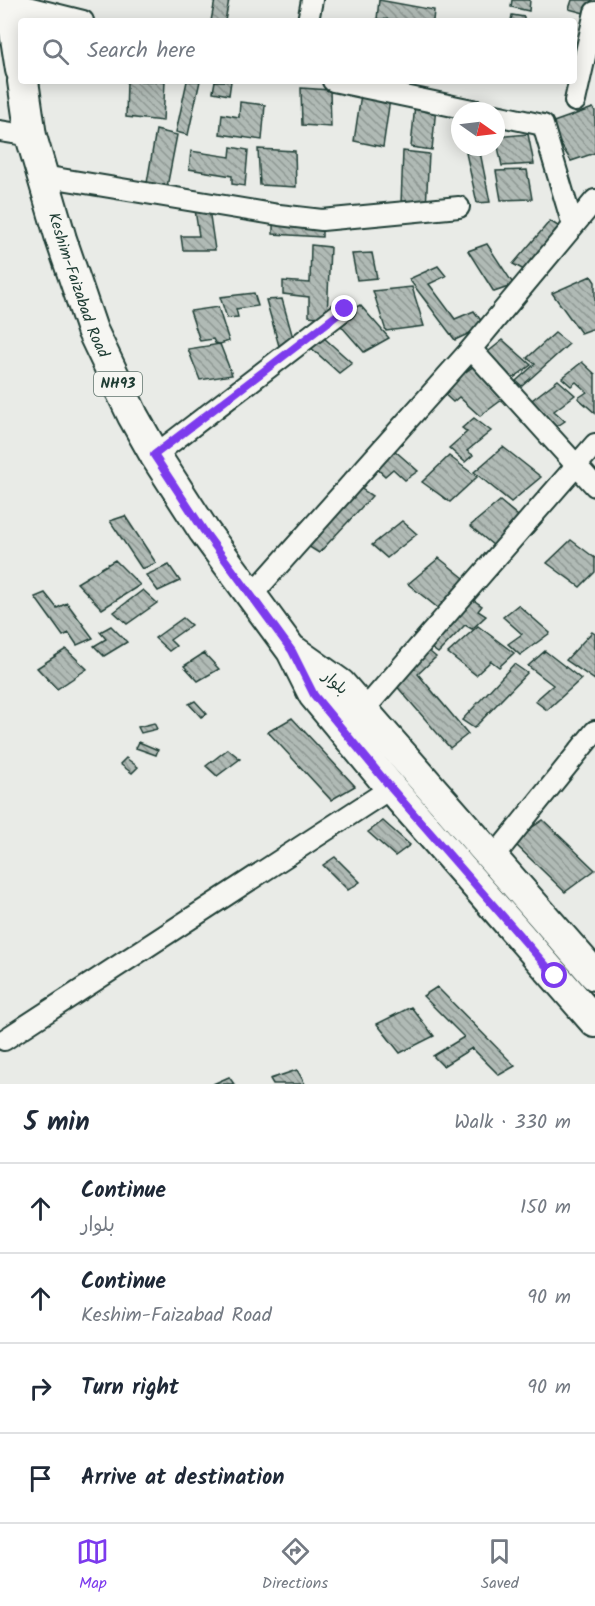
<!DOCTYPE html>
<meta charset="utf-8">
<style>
body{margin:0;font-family:Kalam,"Playpen Sans Arabic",sans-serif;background:#f2f2f3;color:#1f2937}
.compass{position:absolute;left:451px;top:102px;width:54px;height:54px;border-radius:50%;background:#fff;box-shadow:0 3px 15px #0003;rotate:104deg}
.stop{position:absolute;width:18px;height:18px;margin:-14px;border:4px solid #7c3aed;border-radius:50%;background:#fff}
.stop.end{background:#7c3aed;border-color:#fff;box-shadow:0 2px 6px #0008}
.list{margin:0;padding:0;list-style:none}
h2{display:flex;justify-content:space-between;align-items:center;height:78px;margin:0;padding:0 24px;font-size:26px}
h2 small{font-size:20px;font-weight:400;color:#747a83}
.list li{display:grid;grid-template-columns:39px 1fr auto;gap:18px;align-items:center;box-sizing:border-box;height:90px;padding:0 24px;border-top:2px solid #e0e1e3}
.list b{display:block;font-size:22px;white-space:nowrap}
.list p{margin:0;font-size:20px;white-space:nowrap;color:#747a83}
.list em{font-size:20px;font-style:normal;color:#747a83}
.icon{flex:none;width:33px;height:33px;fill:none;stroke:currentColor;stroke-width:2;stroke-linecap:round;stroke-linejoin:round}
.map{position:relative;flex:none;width:595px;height:1084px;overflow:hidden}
.search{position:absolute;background:#fff;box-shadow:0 3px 15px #0003;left:18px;right:18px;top:18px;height:66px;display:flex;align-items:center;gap:15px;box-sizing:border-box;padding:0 21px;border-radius:6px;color:#747a83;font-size:22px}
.sheet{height:438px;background:#fff}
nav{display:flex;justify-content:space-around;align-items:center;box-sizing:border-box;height:84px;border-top:2px solid #e0e1e3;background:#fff;font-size:16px;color:#747a83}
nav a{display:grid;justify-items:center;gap:3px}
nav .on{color:#7c3aed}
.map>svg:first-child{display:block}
.building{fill:url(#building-back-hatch);stroke:#1f3d34;stroke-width:1.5}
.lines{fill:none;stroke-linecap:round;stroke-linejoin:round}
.street-casing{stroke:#1f3d34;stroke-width:24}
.primary-casing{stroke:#1f3d34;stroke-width:34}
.street{stroke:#f6f6f2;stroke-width:20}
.primary{stroke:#f6f6f2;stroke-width:30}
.route{stroke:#7c3aed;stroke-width:8}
.labels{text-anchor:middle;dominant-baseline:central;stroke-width:5;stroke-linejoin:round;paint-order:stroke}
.shield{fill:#f6f6f2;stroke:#60746d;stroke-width:1.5}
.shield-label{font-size:15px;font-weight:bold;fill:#1f3d34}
.street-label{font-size:16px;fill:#1f3d34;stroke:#f6f6f2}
</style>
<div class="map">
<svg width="595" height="1084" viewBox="0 0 595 1084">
<defs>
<pattern id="building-back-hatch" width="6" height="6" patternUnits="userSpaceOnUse" patternTransform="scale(1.5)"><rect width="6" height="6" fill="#b0bab5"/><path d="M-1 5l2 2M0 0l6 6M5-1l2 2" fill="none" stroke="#8f9894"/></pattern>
</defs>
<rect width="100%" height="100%" fill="#e9ebe7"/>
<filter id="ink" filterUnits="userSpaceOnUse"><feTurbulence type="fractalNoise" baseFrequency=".0167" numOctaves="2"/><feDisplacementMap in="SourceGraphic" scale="12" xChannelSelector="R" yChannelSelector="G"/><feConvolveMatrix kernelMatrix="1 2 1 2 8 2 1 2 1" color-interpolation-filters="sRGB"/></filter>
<g filter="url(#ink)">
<path class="building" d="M215,0H229L225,21H211Z
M379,0L434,10L433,21L377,19Z
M512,0H530L529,11L511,7Z
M572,0H592L588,14L569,9Z
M512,15L524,17V21H511Z
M127,81H165L163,121L126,117Z
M187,81H200L188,135L176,132Z
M215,81H231L229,95L213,92Z
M301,88L330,90L331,127L302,125Z
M361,94L390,99L383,147L354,141Z
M240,102L265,105L262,140L220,134L222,114L239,117Z
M415,104L436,107L432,150L411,147Z
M593,108L595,111V153L571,161L548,124Z
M156,130L177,135L167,187L147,183Z
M528,134L534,164L502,166L496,137Z
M231,147L248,150L245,186L232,184V176L189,169L191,151L230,157Z
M258,149L295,151L296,187L260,185Z
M403,151L429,154L426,207L401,204Z
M480,152L490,202L477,203L466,153Z
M527,170L532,199L501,200L496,171Z
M209,209L215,250H183L181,236H199L195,210Z
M273,221L322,225V237L273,234Z
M550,221L561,228L524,270L513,264Z
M487,244L514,285L494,292L468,251Z
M311,245L330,247L327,318L309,316V297L283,294V281L310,283Z
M372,253L377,278L357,280L352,254Z
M438,266L446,276L429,284L455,319L474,311L485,326L455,340L409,279Z
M591,276L595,282V328L581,333L552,293Z
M412,287L424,326L386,331L373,291Z
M254,293L258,306L236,309L238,317L227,318L220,297Z
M282,299L295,345L279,346L266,300Z
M360,305L389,338L364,352L335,319Z
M218,307L229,341L220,344L215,343L213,339L200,341L190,311Z
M555,333L569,344L522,386L516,381L535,364L527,358Z
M323,337L352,363L339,373L310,347Z
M503,340L531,365L512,379L484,355Z
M220,344L232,375L200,380L188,349Z
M582,362L595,374V413L578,398L587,392L576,382L571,386L562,378Z
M477,364L510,394L480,416L459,397L453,402L440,390Z
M558,380L575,395L554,411L565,421L556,427L528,403Z
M474,418L491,431L467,451L473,455L465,462L449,448L467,432L462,428Z
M503,447L541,477L511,502L474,472Z
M394,450L418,471L405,480L393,469L385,476L374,466Z
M449,456L477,477L450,502L422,482Z
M357,486L372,496L319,553L303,543Z
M500,501L523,520L493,545L470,526Z
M125,516L156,563L142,569L110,521Z
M402,521L417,534L387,558L372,545Z
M571,540L595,558V572L580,587L547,563Z
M439,558L469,582L438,608L408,584Z
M115,560L140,585L102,609L77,583Z
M169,565L180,581L158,591L146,575Z
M143,590L157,603L127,624L114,612Z
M45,593L57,608L67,603L93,638L77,645L69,633L63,636L35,597Z
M472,599L482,606L478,611L486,616L472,629L465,625L438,653L427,645Z
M518,605L550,633L520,655L508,644L522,634L503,617Z
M183,618L191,625L170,640L176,646L169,651L155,638Z
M111,626L127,642L104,656L94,646L106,639L100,632Z
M478,626L514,653L499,667L491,661L476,675L448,653Z
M592,632L595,634V680L566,660Z
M424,647L436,657L418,674L468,734L450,748L394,683Z
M66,649L87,669L57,689L37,668Z
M545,651L581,679L547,710L535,701L553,685L528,666Z
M204,653L219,669L198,681L184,666Z
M514,664L527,673L474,728L462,720Z
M195,701L207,714L201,717L189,704Z
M292,718L355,786L331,800L268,732Z
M154,723L157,729L141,733L138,727Z
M139,742L158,750L156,755L136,748Z
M228,749L240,759L217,776L206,766Z
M126,758L138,767L132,773L120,764Z
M543,820L595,870L565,892L512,841Z
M383,821L410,845L395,856L368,832Z
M335,857L360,882L348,890L323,865Z
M437,987L515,1066L499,1075L472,1048L443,1066L433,1056L464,1037L423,996Z
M411,1007L434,1036L400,1053L377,1024Z
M297,1070L305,1084H273L270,1079Z
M229,1077L234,1084H213Z"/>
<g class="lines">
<defs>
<path id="street" d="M11,3L83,21
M308,21L312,0
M333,81L477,111
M575,101L595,12
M496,115L543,125L573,226
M0,131L31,136
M43,176L279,215L322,220L459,207
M471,349L595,486
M155,455L345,309
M251,596L471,349L595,200
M363,711L595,444
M493,858L595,731
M4,1040L391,788"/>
<g id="primary">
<path d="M10,0L21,70"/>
<path id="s1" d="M23,81L31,136L61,239L92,330L133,416L155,455L204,531L292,651L314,695L391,788L595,1022"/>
<path d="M295,652L340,684L595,975"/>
</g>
</defs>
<use href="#street" class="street-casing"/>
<use href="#primary" class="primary-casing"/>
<use href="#street" class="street"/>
<use href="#primary" class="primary"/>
</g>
</g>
<g class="lines" filter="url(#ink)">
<path class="route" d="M345,309L154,455L204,531L292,651L314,695L391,788L555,976"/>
</g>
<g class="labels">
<rect class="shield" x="94" y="372" width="48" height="24" rx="4.5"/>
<g class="shield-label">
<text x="118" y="384">NH93</text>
</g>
<g class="street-label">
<text stroke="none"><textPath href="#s1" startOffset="212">Keshim-Faizabad Road</textPath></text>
<text transform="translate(335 683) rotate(41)">بلوار</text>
</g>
</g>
</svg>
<svg class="compass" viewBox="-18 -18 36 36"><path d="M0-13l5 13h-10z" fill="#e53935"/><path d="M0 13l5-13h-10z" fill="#747a83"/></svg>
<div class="stop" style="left:555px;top:976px"></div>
<div class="stop end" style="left:345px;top:309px"></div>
<div class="search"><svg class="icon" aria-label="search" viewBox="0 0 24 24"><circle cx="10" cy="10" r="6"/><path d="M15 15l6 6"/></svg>Search here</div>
</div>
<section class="sheet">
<h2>5 min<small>Walk · 330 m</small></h2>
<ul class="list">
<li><svg class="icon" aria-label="ahead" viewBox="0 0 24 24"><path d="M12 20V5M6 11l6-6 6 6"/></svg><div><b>Continue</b><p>بلوار</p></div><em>150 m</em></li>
<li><svg class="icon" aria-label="ahead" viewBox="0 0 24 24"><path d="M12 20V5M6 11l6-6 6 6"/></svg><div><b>Continue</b><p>Keshim-Faizabad Road</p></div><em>90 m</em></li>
<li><svg class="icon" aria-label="right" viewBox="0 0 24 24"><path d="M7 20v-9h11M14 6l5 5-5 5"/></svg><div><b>Turn right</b></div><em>90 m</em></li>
<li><svg class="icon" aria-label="arrive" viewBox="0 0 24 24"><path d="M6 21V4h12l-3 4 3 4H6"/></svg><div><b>Arrive at destination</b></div></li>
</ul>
</section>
<nav>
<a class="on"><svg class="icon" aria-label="map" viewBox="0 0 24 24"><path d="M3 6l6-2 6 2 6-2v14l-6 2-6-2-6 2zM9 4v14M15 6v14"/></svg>Map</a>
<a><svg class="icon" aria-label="directions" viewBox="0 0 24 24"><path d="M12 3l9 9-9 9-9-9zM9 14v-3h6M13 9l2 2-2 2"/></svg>Directions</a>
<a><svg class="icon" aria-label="saved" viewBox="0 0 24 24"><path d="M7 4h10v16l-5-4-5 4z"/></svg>Saved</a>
</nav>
